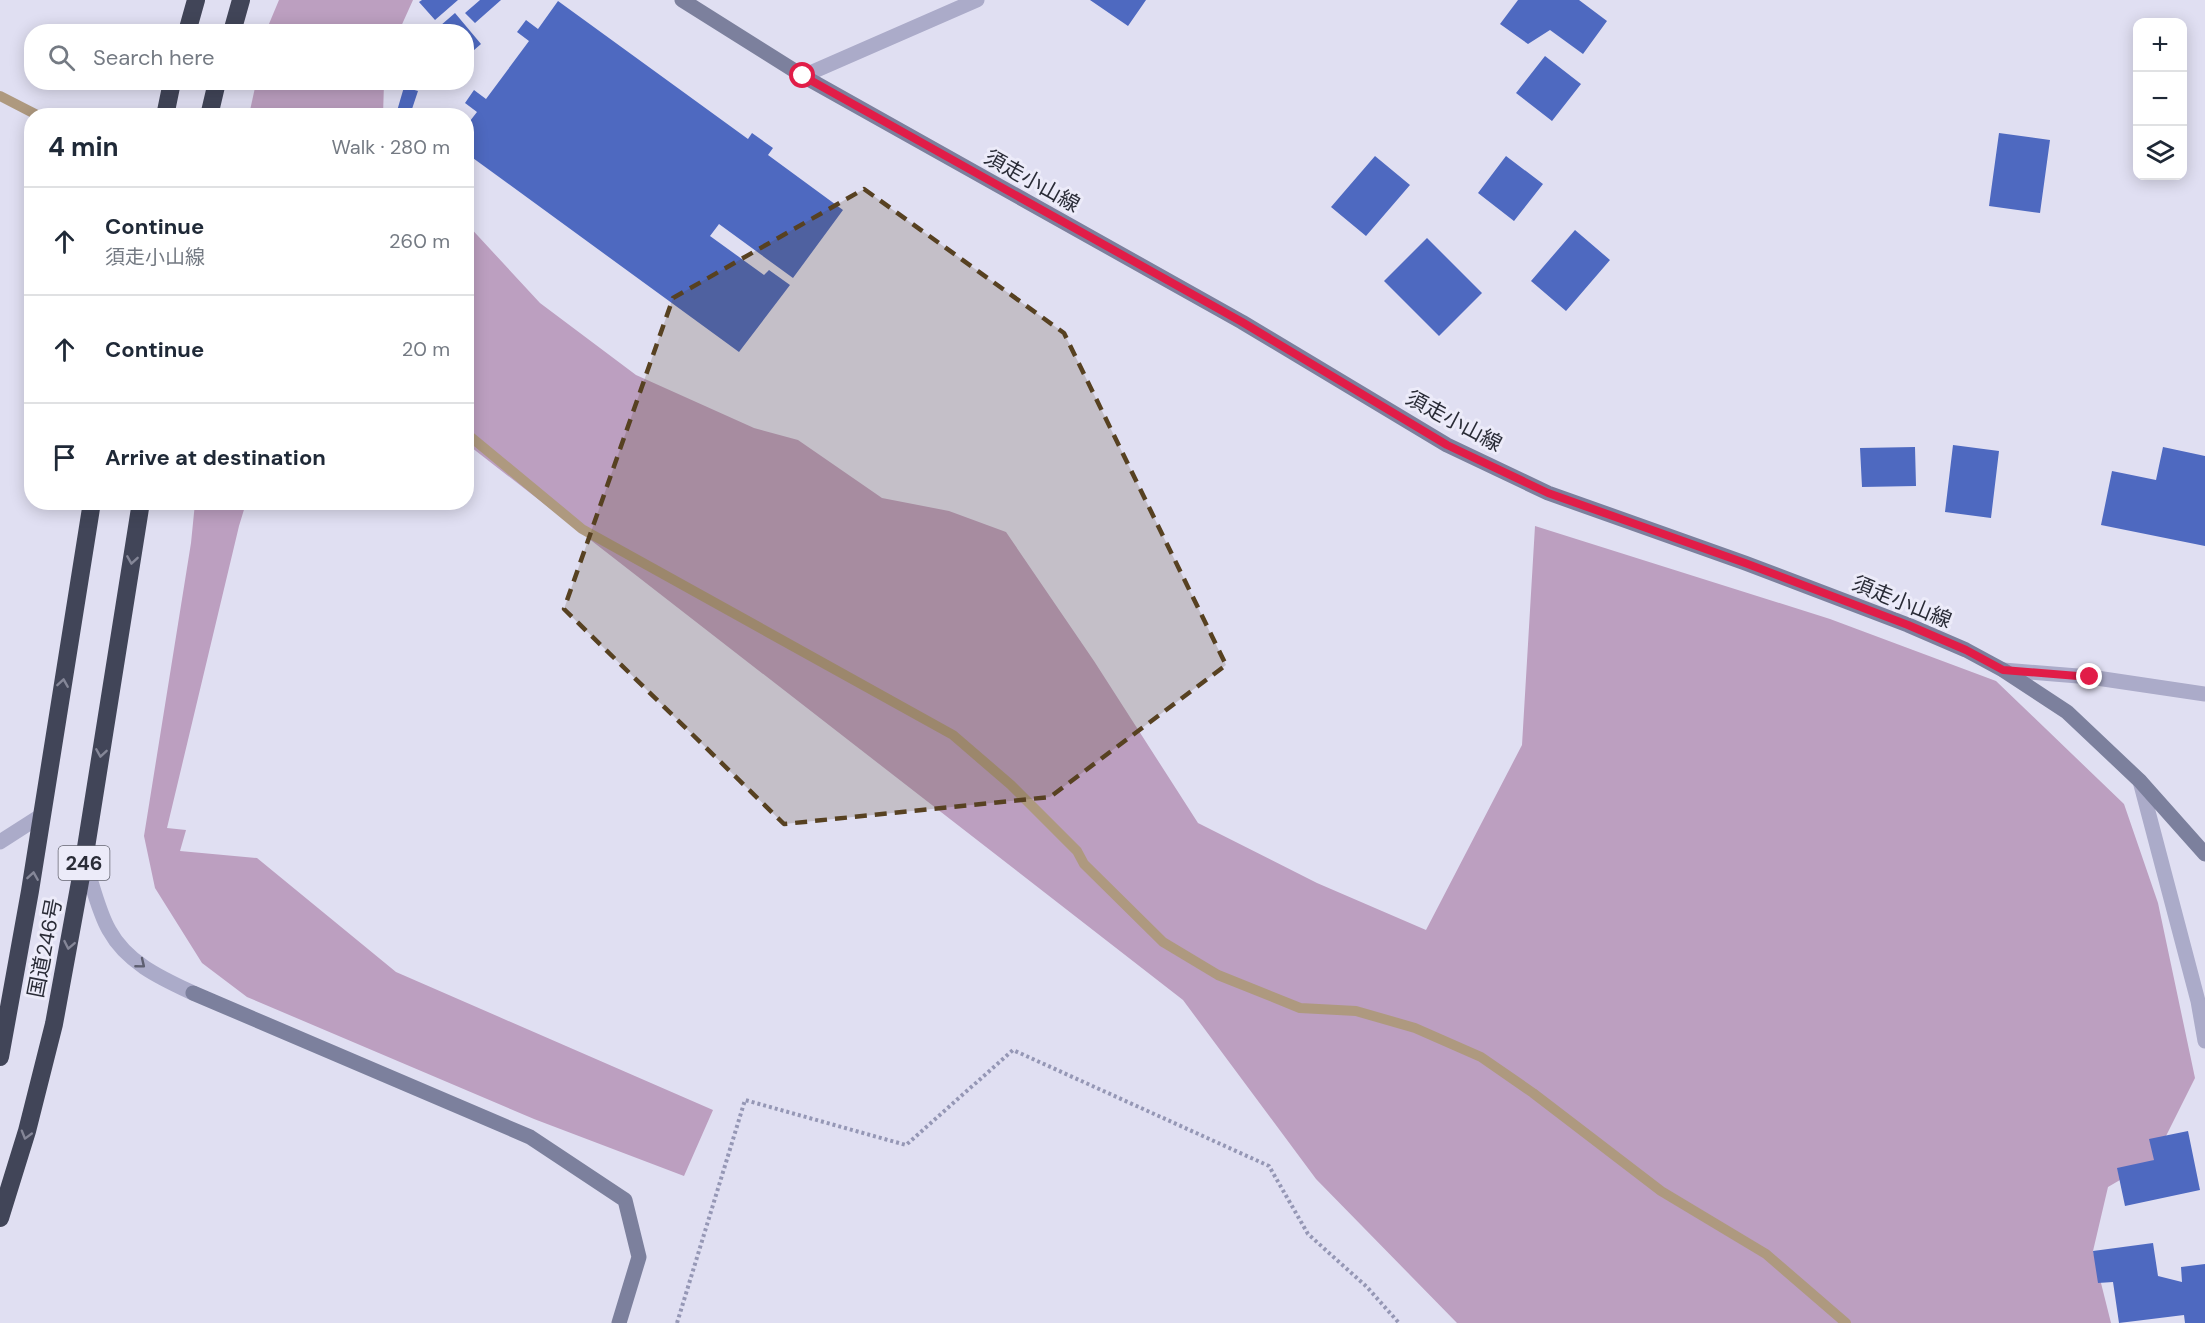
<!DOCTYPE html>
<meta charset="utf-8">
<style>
body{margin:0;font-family:"DM Sans","Noto Sans JP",sans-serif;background:#f6f6f7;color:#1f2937}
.controls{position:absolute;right:18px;top:18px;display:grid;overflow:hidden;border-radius:12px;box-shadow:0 3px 15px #0003}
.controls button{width:54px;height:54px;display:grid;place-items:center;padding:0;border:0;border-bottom:2px solid #e0e1e3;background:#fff;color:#1f2937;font:30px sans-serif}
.stop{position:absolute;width:18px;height:18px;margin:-14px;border:4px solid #e11d48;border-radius:50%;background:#fff}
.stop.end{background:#e11d48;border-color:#fff;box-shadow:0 2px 6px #0008}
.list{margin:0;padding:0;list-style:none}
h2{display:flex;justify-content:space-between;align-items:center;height:78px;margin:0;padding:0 24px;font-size:26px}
h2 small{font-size:20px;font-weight:400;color:#747a83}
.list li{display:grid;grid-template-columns:39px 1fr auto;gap:18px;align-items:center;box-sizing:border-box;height:108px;padding:0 24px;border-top:2px solid #e0e1e3}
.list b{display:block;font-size:22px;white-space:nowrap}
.list p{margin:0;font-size:20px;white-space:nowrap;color:#747a83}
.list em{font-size:20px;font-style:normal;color:#747a83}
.icon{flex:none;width:33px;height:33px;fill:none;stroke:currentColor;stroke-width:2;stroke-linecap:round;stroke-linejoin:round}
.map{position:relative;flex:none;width:2205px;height:1323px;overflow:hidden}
.search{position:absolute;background:#fff;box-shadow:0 3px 15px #0003;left:24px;top:24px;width:450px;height:66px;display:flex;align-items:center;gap:15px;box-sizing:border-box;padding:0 21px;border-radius:24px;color:#747a83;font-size:22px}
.panel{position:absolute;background:#fff;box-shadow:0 3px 15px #0003;left:24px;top:108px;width:450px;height:402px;border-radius:24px}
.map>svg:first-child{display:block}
.green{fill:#bc9fc0}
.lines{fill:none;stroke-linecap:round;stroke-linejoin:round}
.stream{stroke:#ae997f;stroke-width:10}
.building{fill:#4e69c0}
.path{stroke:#9597b5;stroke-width:4;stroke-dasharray:3 3;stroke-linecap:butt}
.street{stroke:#ababc9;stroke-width:15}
.secondary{stroke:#7c809d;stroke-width:15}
.highway{stroke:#414558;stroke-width:18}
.oneway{stroke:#858798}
.oneway2{stroke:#5e5f71}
.route{stroke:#e11d48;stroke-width:8}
.marked{fill:#574121;fill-opacity:0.2;stroke:#574121;stroke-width:4.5;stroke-dasharray:12 8;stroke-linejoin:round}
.labels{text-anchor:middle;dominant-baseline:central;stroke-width:6;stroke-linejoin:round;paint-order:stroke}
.shield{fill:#ecebf9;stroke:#646571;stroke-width:1.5}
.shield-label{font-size:20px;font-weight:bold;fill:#2a2c37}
.street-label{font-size:21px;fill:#2a2c37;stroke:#ecebf9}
</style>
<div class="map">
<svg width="2205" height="1323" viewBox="0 0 2205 1323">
<rect width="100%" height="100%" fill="#e0dff2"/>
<path class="green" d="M279,0H413L399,31H266Z
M256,83H384L383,115H249Z
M466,223L540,303L636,375L754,428L798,440L882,498L949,511L1006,532L1094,661L1198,823L1317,883L1426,930L1522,745L1535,526L1830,619L1996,681L2124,804L2158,903L2195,1078L2154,1160L2108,1187L2093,1251L2111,1323H1457L1316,1179L1183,1000L467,444Z
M195,503H246L239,526L167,828L186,830L180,851L257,858L396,972L713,1110L684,1176L534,1119L247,997L202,963L155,888L144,836L191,543Z"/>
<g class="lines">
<path class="stream" d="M0,96L39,116
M466,433L582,529L953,735L1011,785L1077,851L1084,864L1163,942L1218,975L1300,1008L1356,1011L1415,1028L1481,1057L1533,1093L1661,1191L1766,1254L1846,1323"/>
</g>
<path class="building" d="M422,0H458L435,20L419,2Z
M480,0H501L475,23L465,13Z
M1090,0H1146L1128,26Z
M1518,0H1579L1607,21L1583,54L1550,30L1528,44L1500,24Z
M558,1L748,139L752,133L773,148L768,155L843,210L793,278L719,224L710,236L764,275L769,270L790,285L739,352L466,153V126L477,112L465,103L474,90L486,99L529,41L517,32L526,20L538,29Z
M455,13L481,44L466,57V32H433Z
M1545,56L1581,84L1552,121L1516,93Z
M404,87L418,91L410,115L397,111Z
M1999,133L2050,140L2040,213L1989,206Z
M1375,156L1410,185L1366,236L1331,207Z
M1506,156L1543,184L1514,221L1478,193Z
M1575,230L1610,260L1566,311L1531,281Z
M1427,238L1482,293L1439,336L1384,281Z
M1953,445L1999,451L1991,518L1945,512Z
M1915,447L1916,486L1862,487L1860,448Z
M2163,447L2205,456V546L2101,525L2112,471L2156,480Z
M2188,1131L2200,1190L2125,1206L2117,1168L2154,1160L2149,1139Z
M2153,1243L2158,1276L2182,1282L2181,1267L2205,1264V1323H2185L2184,1315L2119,1323L2113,1282L2098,1283L2093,1251Z"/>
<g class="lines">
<path class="path" d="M677,1323L745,1100L906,1145L1013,1050L1269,1166L1308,1234L1367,1287L1399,1323"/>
<path class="street" d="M803,76L977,0
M2003,670L2090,677L2205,694
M2140,781L2198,1001L2205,1041
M0,842L42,815
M84,860C92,882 98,911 109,930C127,963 161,978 193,993"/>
<path class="secondary" d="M682,0L803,76L1242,322L1447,445L1548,493L1745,563L1908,625L1966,650L2003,670L2067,712L2140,781L2205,854
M193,993L530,1137L625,1200L639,1257L619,1323"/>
<path class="highway" d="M187,32L196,0
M232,32L241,0
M165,116L172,82
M209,116L217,82
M0,1057L30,891L92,502
M0,1218L27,1131L54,1024L84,860L141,502"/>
</g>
<defs><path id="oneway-chevron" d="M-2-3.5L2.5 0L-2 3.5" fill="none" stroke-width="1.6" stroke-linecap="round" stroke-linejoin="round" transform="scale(1.5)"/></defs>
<g class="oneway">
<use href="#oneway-chevron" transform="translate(132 560) rotate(99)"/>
<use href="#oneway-chevron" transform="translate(63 683) rotate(-81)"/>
<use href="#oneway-chevron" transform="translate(101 753) rotate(99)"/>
<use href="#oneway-chevron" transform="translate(33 876) rotate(-81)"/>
<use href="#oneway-chevron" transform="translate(69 945) rotate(101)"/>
<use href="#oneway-chevron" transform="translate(26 1135) rotate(106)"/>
</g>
<use class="oneway2" href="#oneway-chevron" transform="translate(141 964) rotate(39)"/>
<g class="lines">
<path class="route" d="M803,76L1242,322L1447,445L1548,493L1745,563L1908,625L1966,650L2003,670L2090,677"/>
</g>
<path class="marked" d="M864,189L1064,333L1226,665L1050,797L784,824L564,609L673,298Z"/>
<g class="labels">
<rect class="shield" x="58.5" y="846" width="51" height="34" rx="4.5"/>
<g class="shield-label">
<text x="84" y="863">246</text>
</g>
<g class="street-label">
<text transform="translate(1032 181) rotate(29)">須走小山線</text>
<text transform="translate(1454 421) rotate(28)">須走小山線</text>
<text transform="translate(1902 602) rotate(22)">須走小山線</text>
<text transform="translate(45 948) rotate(-79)">国道246号</text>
</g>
</g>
</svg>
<div class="controls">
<button>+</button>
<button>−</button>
<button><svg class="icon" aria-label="layers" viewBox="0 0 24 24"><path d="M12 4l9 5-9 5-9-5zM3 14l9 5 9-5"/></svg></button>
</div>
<div class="stop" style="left:803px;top:76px"></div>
<div class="stop end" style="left:2090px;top:677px"></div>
<div class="search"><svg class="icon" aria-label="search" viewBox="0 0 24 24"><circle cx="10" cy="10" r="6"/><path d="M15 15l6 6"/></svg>Search here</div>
<section class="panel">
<h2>4 min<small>Walk · 280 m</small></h2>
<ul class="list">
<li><svg class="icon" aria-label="ahead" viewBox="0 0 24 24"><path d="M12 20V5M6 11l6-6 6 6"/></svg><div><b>Continue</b><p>須走小山線</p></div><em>260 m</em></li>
<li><svg class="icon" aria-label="ahead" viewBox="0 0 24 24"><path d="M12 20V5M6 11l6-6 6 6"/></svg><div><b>Continue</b></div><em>20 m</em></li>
<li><svg class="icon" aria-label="arrive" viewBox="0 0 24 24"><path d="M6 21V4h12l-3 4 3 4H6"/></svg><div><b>Arrive at destination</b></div></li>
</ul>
</section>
</div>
